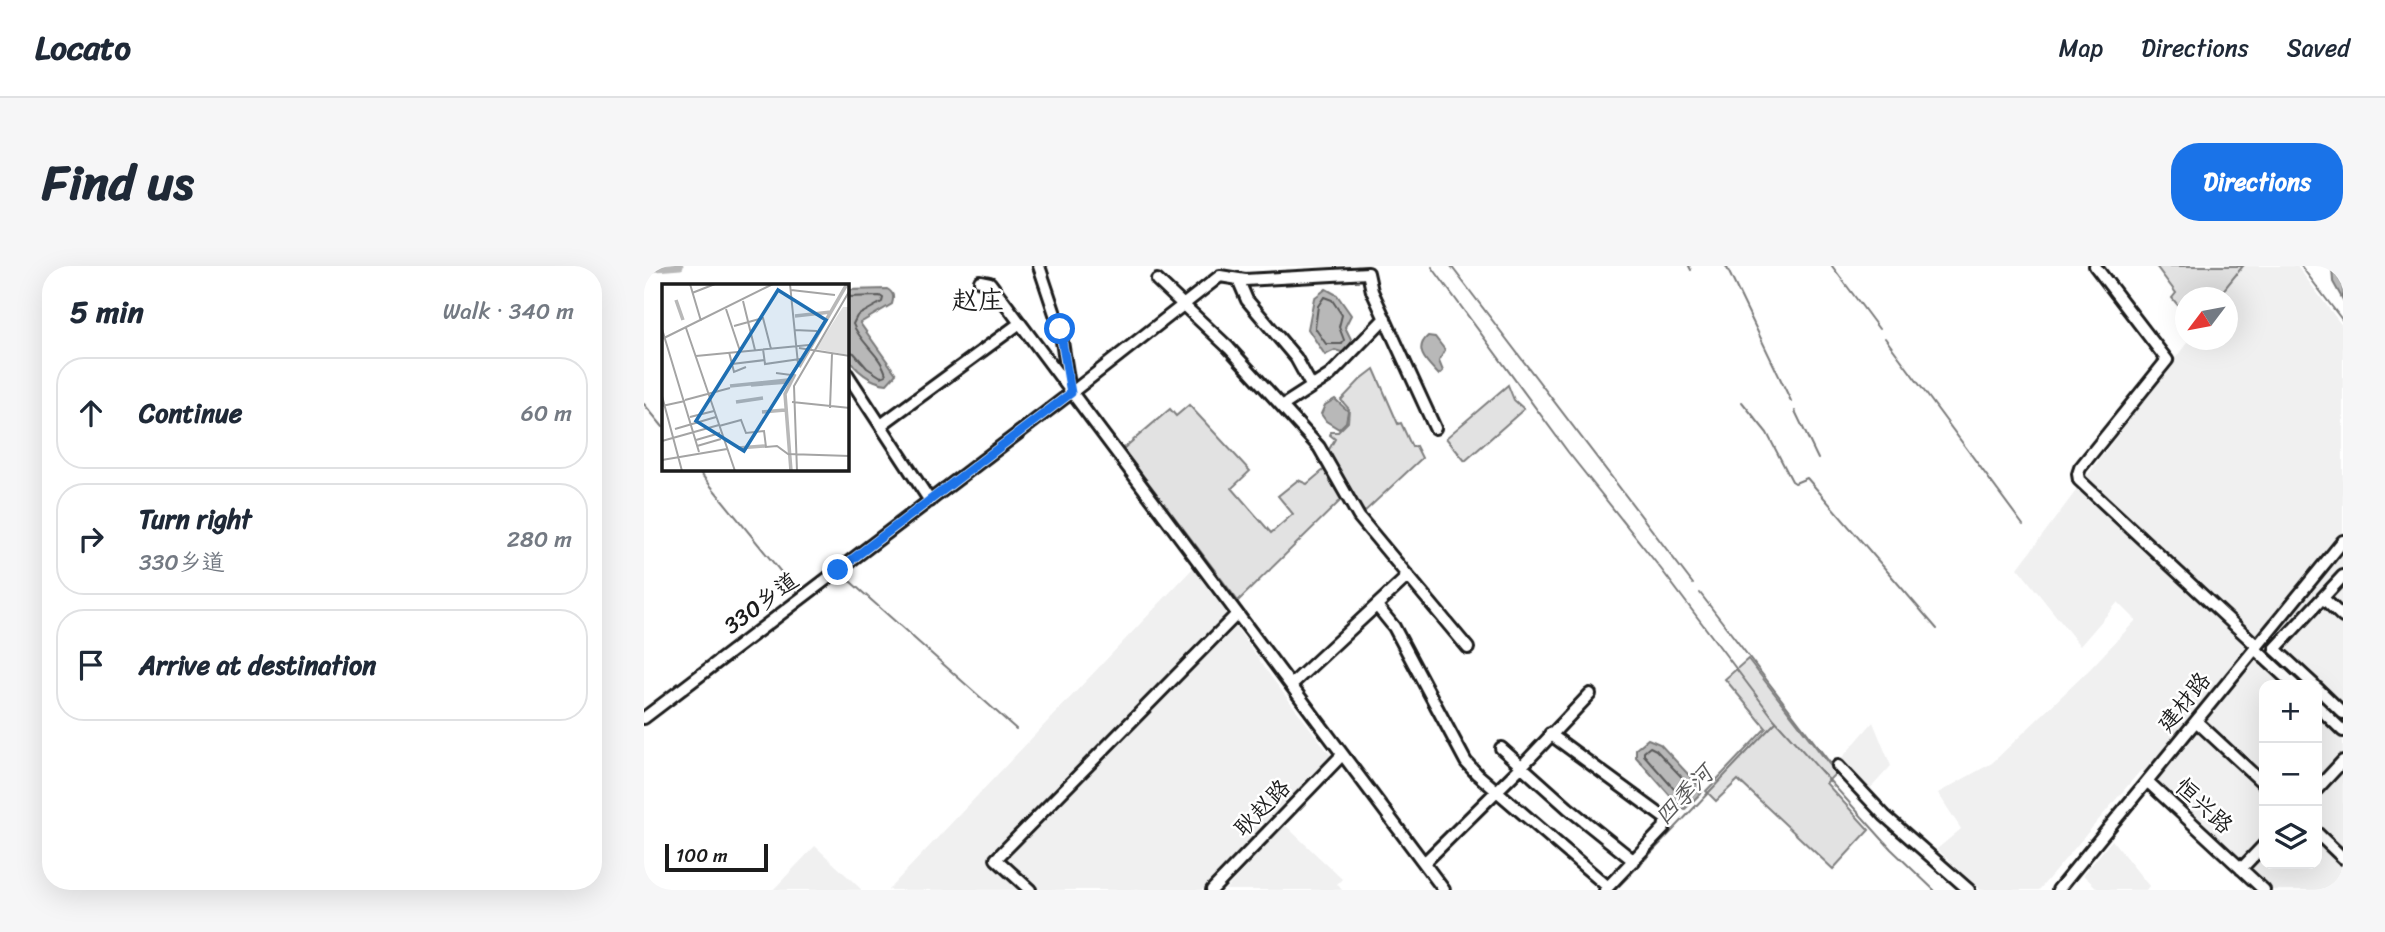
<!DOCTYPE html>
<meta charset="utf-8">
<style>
body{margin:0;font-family:Sriracha,"LXGW WenKai TC",sans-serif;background:#f6f6f7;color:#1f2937}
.controls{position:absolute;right:21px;bottom:21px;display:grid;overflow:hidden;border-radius:14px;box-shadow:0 7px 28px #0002}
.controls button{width:63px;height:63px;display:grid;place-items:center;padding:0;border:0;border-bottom:2px solid #e0e1e3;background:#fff;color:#1f2937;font:35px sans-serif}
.compass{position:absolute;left:1531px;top:21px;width:63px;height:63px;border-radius:50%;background:#fff;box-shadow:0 7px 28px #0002;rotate:238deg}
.scale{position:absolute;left:21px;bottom:18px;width:103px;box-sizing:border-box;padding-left:7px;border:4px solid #1c1c1c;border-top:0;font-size:19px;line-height:24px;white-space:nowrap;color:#1c1c1c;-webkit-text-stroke:5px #fff;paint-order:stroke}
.stop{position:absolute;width:21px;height:21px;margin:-16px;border:5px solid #1a73e8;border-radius:50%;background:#fff}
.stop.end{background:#1a73e8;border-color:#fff;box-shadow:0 2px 7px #0008}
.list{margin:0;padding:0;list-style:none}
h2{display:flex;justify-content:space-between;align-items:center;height:91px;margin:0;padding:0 28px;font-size:30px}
h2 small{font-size:23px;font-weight:400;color:#747a83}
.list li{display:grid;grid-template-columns:46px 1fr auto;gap:21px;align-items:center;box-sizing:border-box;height:112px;margin:0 14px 14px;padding:0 14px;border:2px solid #e0e1e3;border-radius:28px}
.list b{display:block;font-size:26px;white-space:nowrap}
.list p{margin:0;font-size:23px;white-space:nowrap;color:#747a83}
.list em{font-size:23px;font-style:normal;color:#747a83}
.icon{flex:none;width:38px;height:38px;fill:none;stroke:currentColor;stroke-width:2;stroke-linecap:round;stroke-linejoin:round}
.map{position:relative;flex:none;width:1699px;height:624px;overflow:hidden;border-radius:28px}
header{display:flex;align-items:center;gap:42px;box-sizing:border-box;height:98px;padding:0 35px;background:#fff;border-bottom:2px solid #e0e1e3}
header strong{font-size:33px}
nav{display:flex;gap:38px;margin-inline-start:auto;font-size:24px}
.intro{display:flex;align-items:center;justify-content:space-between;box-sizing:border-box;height:168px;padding:0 42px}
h1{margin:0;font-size:49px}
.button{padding:18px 32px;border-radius:28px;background:#1a73e8;color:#fff;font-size:24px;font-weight:700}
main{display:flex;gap:42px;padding:0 42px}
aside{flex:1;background:#fff;border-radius:28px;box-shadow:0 7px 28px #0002}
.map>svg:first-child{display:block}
.built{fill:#f0f0f0;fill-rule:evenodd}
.green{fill:#e2e2e2;stroke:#7f7f7f;stroke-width:2}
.water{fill:#b8b8b8;stroke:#7a7a7a;stroke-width:2}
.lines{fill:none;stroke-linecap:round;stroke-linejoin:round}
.shore{stroke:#5a5a5a;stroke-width:2}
.stream{stroke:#7a7a7a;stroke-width:2}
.canal{stroke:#b8b8b8;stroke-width:7}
.minor-casing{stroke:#1c1c1c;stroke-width:16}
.minor{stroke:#fff;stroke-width:10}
.route{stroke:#1a73e8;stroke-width:9}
.labels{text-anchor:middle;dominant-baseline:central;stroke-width:5;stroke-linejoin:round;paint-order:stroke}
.street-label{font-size:23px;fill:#1c1c1c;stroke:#fff}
.water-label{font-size:24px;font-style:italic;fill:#5a5a5a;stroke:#fff}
.quarter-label{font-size:26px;fill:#1c1c1c;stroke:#fff}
.inset-river{fill:none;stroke:#b8b8b8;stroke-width:3.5}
.inset-road{fill:none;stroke:#a4a4a4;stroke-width:2}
.view{fill:#1f6fb2;fill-opacity:0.15;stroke:#1f6fb2;stroke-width:3.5}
.inset-edge{fill:none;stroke:#1c1c1c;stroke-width:3.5}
</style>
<header>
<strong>Locato</strong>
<nav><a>Map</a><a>Directions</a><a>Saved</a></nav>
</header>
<div class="intro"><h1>Find us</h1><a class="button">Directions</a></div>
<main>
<aside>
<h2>5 min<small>Walk · 340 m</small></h2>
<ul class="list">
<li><svg class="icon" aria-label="ahead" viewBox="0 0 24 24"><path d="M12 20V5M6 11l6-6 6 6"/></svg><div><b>Continue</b></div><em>60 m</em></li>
<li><svg class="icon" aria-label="right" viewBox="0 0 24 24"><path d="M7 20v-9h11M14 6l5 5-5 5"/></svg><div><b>Turn right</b><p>330乡道</p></div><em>280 m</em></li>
<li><svg class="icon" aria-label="arrive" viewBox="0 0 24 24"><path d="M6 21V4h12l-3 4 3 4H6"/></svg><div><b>Arrive at destination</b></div></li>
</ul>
</aside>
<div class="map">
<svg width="1699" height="624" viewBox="0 0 1699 624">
<rect width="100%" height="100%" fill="#fff"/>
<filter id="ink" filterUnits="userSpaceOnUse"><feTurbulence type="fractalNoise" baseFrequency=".0143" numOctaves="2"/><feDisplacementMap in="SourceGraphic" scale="14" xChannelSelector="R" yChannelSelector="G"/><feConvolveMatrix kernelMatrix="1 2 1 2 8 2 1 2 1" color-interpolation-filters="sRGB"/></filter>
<g filter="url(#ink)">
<path class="built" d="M1599,0H1653L1699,61V624H1626L1497,504L1395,624H1337L1293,583L1317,563L1294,527L1348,497L1445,404L1492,354L1474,336L1436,380L1374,302L1545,74H1584V32L1574,31ZM1620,419H1673V598H1620Z
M550,301L628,412L688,491L648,530L558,624H394L352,587L347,593L380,624H244Z
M1229,456L1247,500L1224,525L1196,494Z
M641,559L698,613L693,618L698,624H581Z
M1468,574L1505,620L1502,624H1451L1453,622L1439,609Z
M171,580L218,624H129Z"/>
<path class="green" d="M1512,0H1599L1574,31L1542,32L1541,48L1528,32L1532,27Z
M730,103L754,158L757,157L768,181L772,180L778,192L717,249L683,187L691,173L686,169L687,166H694L704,156L705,143L697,134L717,113Z
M864,119L870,134L880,143L821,195L802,172Z
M545,139L606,205L588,222L627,267L649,248L634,230L654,214L663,218L682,202L699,232L594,335L479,183L526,143L532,150Z
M1104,393L1192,507L1182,517L1225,564L1189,603L1094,514L1072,535L1062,525L1122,462L1081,413Z"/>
<path class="water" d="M1688,0H1699V34L1689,16Z
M243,23C250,27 250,31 248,38L216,57L252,108L243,118C228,117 210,104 204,90C200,82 203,37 203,24Z
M682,23L693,29L707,49L701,61L708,75L701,87L691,84L681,89L664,63L670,32Z
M784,70L791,71L801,84L795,95L799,105L795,109C784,97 768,84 784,70Z
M691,133L704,145L702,156L695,163L682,155L677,148L681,139Z
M1004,473L1016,478L1056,521L1058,526L1041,543L1037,542L992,491V483Z"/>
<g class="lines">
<path class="shore" d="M203,31L236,30L239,32L238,36L213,50L209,58C216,77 238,90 242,109L237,111L223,102L210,87L203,85
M680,31L688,34L698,49L695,61L700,74L698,78H682L671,62L674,40Z
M1006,481L1012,484L1048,522V526L1042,533L1038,532L1000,489V486Z"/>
<path class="stream" d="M807,0L1049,318
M1045,0L1047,4
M1082,0L1147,135
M1188,0L1235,63
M1657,0L1699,55
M788,1L924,186L1017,303L1130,453L1247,583L1290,624
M1241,72L1379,259
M427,135L586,347
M1098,136L1123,167L1148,215L1151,217L1163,212L1293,363
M0,138L19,161
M1151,145L1174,193
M53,203L154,327
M198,308L372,463
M1056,327L1190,502
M631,407L647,428
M1210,526L1226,541
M971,624C1026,569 1078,511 1132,456"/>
<path class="canal" d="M0,3L36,0"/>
<defs>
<path id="minor" d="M395,0L416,63L426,125
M1451,0L1523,94L1436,202L1434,208L1435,214L1613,380
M594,13L603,34L652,92L668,121
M513,14L585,82L675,181L715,251L764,310L647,419
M336,15L346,17L800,624
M203,108L286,235
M638,140L686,109L741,52
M237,159L376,57
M764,310L824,382
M1679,332L1699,351
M733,340L750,361L822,496L833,508L964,621
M1611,383L1650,419
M1670,419L1631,383L1699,310
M1673,422L1699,447
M1673,440L1699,465
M0,452L427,127L576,10L601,14L724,7L728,25L791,162
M1552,455L1620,518
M906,468L1022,553L1020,562L961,624
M857,482L924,542L990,595
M1194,500L1241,550L1325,624
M1503,515L1620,624
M1673,523L1699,495
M1673,567L1699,592
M780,597L878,500L946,428
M1597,603L1620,579
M386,624L352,593L593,348
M568,624L698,489
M1414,624L1699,275"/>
</defs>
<use href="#minor" class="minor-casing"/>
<use href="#minor" class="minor"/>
</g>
</g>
<g class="lines" filter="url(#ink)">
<path class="route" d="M194,304L427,127L416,63"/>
</g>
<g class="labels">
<g class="street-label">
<text transform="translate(117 337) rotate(-37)">330乡道</text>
<text transform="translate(1540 436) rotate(-51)">建材路</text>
<text transform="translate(1560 540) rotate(43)">恒兴路</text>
<text transform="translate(618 542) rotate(-46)">耿赵路</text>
</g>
<g class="water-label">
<text transform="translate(1040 529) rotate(-46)">四季河</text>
</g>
<g class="quarter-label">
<text x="334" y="34">赵庄</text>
</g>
</g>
<g transform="translate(18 18)">
<rect width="187" height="187" fill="#fff"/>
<path d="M181,23H187V71L154,65Z" fill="#e2e2e2"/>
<path class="inset-river" d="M14,16L21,36M133,32L169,28M137,83L185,0M89,101L126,98M68,102L126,96M74,118L101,114M100,128L123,126M76,164L103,162M129,187L123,110L133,90"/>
<path class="inset-road" d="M28,0L39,37M129,6L173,11M30,9L53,0M81,17L93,66M64,25L78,67M72,42L101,34L109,65M24,44L73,187M0,45L37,168M132,46L155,47M0,55L111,0M137,64L188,72M101,65L103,80L138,75M67,68L72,88L84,83M34,72L147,61M70,80L103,76M114,89L129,91L136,80L128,0M0,112L20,187M23,116L68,104M130,118L188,124M0,122L23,117M168,124L170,70M28,133L52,127M57,142L79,136L84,149L102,147L104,163L115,162L126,170L188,172M13,145L54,133M34,156L58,149M0,157L57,141M35,162L59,155M0,176L65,165M135,187L132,102L188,6"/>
<path class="view" d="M116,6L164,36L82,167L34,137Z"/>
<rect width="187" height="187" class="inset-edge"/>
</g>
</svg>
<div class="controls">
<button>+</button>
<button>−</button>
<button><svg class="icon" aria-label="layers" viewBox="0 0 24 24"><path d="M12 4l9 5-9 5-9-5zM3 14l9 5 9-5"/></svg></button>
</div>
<svg class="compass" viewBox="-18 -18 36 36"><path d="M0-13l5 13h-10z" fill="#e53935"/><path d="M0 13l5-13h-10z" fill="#747a83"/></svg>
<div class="scale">100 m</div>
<div class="stop" style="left:416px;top:63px"></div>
<div class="stop end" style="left:194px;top:304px"></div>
</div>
</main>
